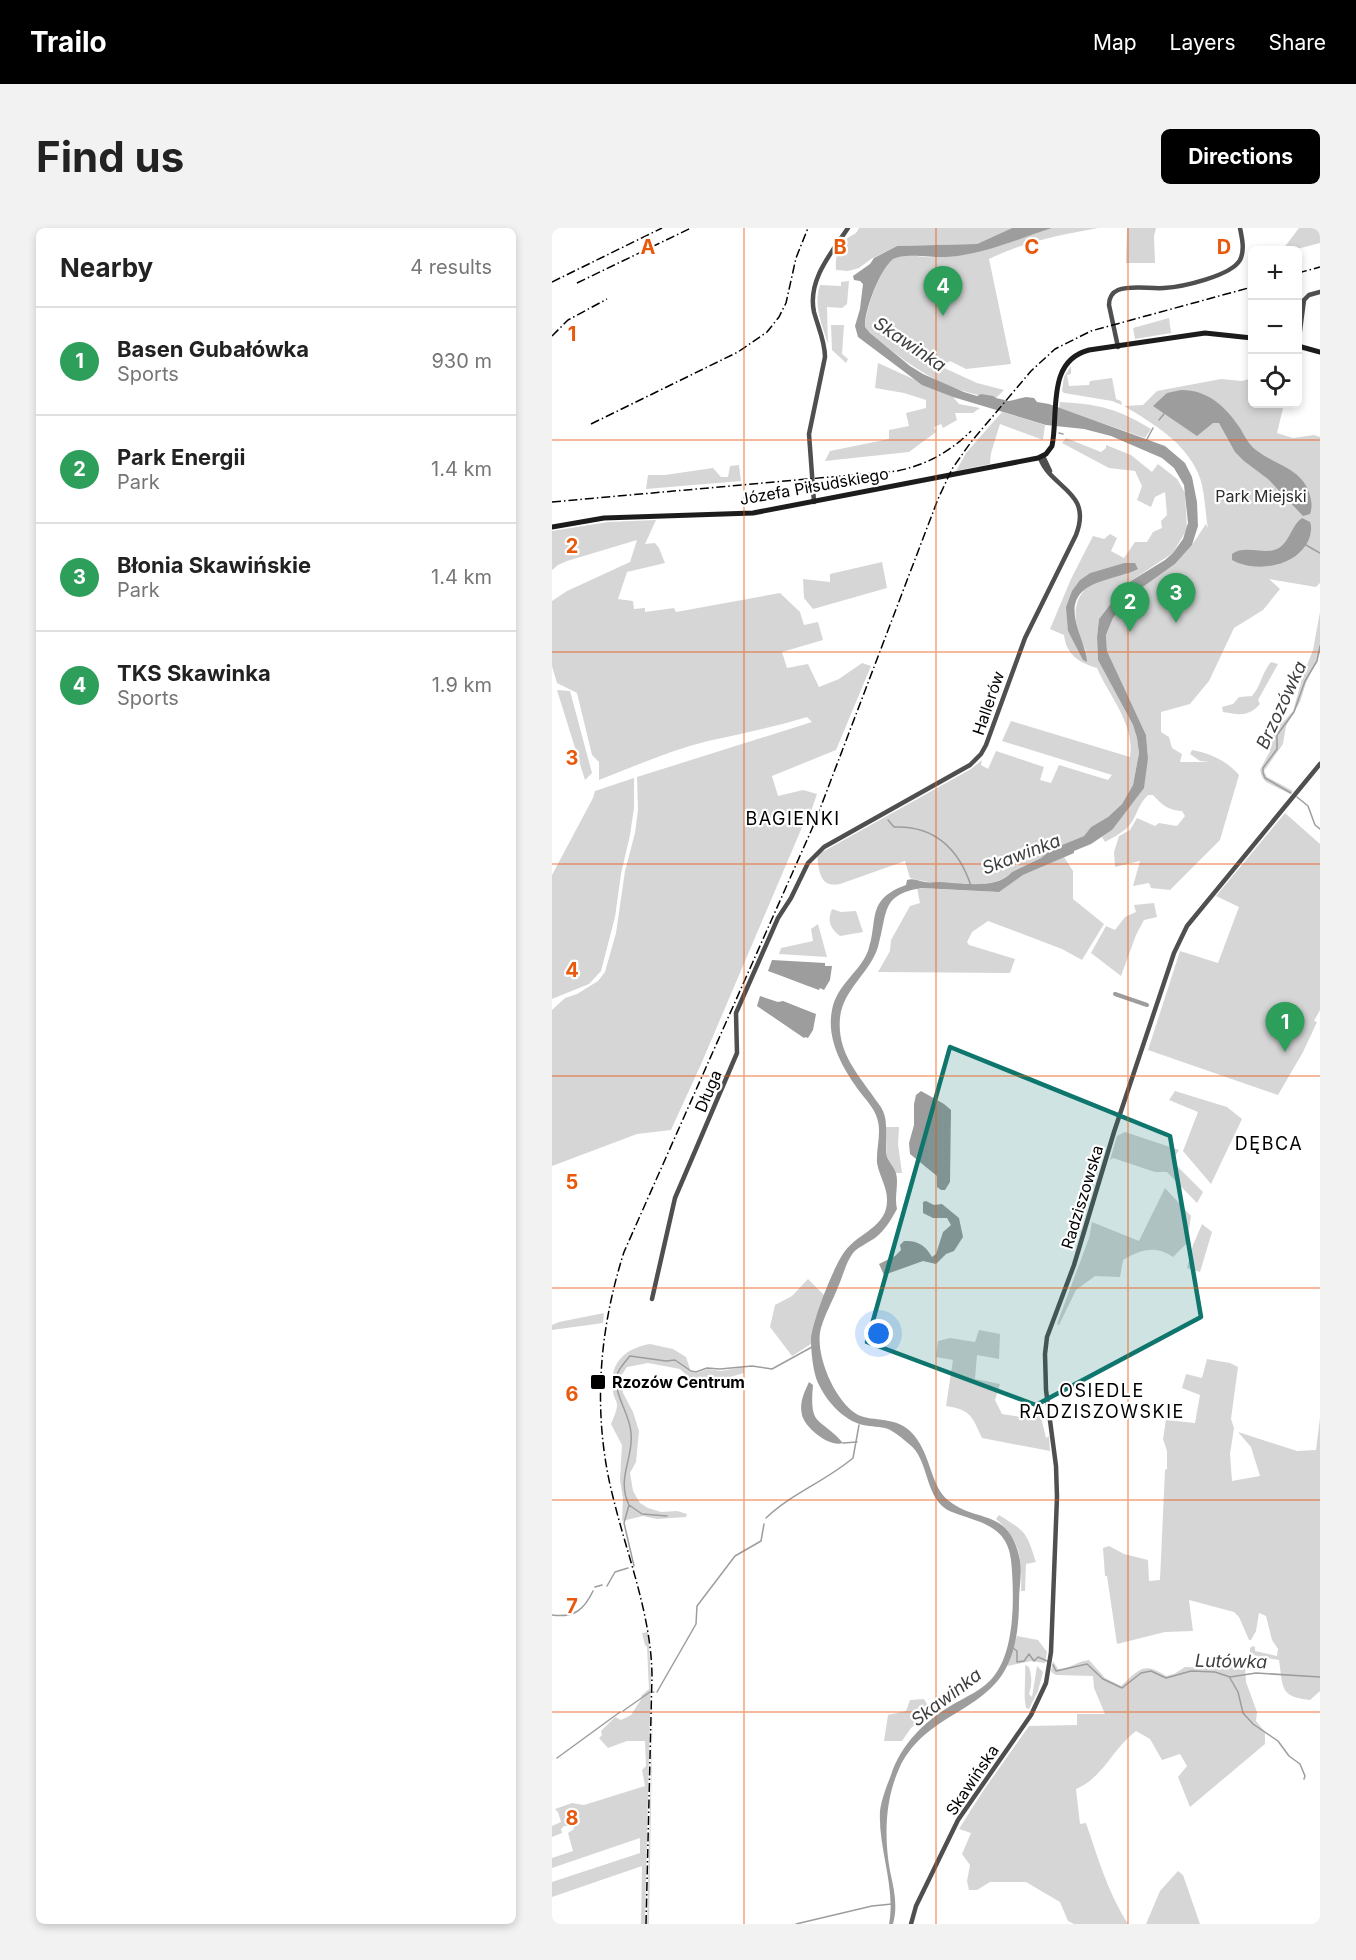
<!DOCTYPE html>
<meta charset="utf-8">
<style>
body{margin:0;font-family:Inter,sans-serif;background:#f2f2f2;color:#222}
.controls{position:absolute;right:18px;top:18px;display:grid;overflow:hidden;border-radius:9px;box-shadow:0 3px 9px #0003}
.controls button{width:54px;height:54px;display:grid;place-items:center;padding:0;border:0;border-bottom:2px solid #e0e0e0;background:#fff;color:#222;font:30px sans-serif}
.you{position:absolute;left:327px;top:1106px;width:21px;height:21px;margin:-15px;border:4px solid #fff;border-radius:50%;background:#1a73e8;box-shadow:0 0 0 9px #1a73e833}
.badge{display:grid;place-items:center;width:39px;height:39px;border-radius:50%;background:#000;color:#fff;font-size:20px;font-weight:700}
.pin{position:absolute;translate:-50% -50px;filter:drop-shadow(0 2px 3px #0008)}
.pin::after{content:'';position:absolute;top:32px;width:21px;height:18px;background:inherit;clip-path:polygon(0 0,100% 0,50% 100%)}
.list{margin:0;padding:0;list-style:none}
h2{display:flex;justify-content:space-between;align-items:center;height:78px;margin:0;padding:0 24px;font-size:26px}
h2 small{font-size:20px;font-weight:400;color:#767676}
.list li{display:grid;grid-template-columns:39px 1fr auto;gap:18px;align-items:center;box-sizing:border-box;height:108px;padding:0 24px;border-top:2px solid #e0e0e0}
.list b{display:block;font-size:22px;white-space:nowrap}
.list p{margin:0;font-size:20px;white-space:nowrap;color:#767676}
.list em{font-size:20px;font-style:normal;color:#767676}
.icon{flex:none;width:33px;height:33px;fill:none;stroke:currentColor;stroke-width:2;stroke-linecap:round;stroke-linejoin:round}
.map{position:relative;flex:none;width:768px;height:1696px;overflow:hidden;border-radius:9px}
header{display:flex;align-items:center;gap:36px;box-sizing:border-box;height:84px;padding:0 30px;background:#000;color:#fff}
header strong{font-size:28px}
nav{display:flex;gap:33px;margin-inline-start:auto;font-size:21px}
.intro{display:flex;align-items:center;justify-content:space-between;box-sizing:border-box;height:144px;padding:0 36px}
h1{margin:0;font-size:42px}
.button{padding:15px 27px;border-radius:9px;background:#000;color:#fff;font-size:21px;font-weight:700}
main{display:flex;gap:36px;padding:0 36px}
aside{flex:1;background:#fff;border-radius:9px;box-shadow:0 3px 9px #0003}
.map>svg:first-child{display:block}
.green{fill:#d6d6d6;fill-rule:evenodd}
.water{fill:#9d9d9d}
.lines{fill:none;stroke-linecap:round;stroke-linejoin:round}
.stream{stroke:#9d9d9d;stroke-width:1.5}
.canal{stroke:#9d9d9d;stroke-width:4}
.tertiary{stroke:#4f4f4f;stroke-width:4.5}
.secondary{stroke:#1c1c1c;stroke-width:5}
.rail{stroke:#000;stroke-width:1.5;stroke-dasharray:9 3 1.5 3;stroke-linecap:butt}
.marked{fill:#0f766e;fill-opacity:0.2;stroke:#0f766e;stroke-width:4.5;stroke-linejoin:round}
.grid{fill:none;stroke:#e8590c;stroke-width:1.5;stroke-opacity:0.55}
.poi-dot{fill:#000;stroke:#fff;stroke-width:2}
.labels{text-anchor:middle;dominant-baseline:central;stroke-width:4.5;stroke-linejoin:round;paint-order:stroke}
.street-label{font-size:16px;fill:#000;stroke:#fff}
.park-label{font-size:16px;fill:#2d2d2d;stroke:#fff}
.poi-label{font-size:16px;font-weight:bold;fill:#000;stroke:#fff;text-anchor:start}
.water-label{font-size:18px;font-style:italic;fill:#3e3e3e;stroke:#fff}
.neighbourhood-label{font-size:18px;letter-spacing:1.5px;fill:#000;stroke:#fff}
.grid-label{font-size:20px;text-anchor:middle;font-weight:bold;fill:#e8590c;stroke:#fff;stroke-width:4.5;stroke-linejoin:round;paint-order:stroke}
</style>
<header>
<strong>Trailo</strong>
<nav><a>Map</a><a>Layers</a><a>Share</a></nav>
</header>
<div class="intro"><h1>Find us</h1><a class="button">Directions</a></div>
<main>
<aside>
<h2>Nearby<small>4 results</small></h2>
<ul class="list">
<li><span class="badge" style="background:#2e9e5b">1</span><div><b>Basen Gubałówka</b><p>Sports</p></div><em>930 m</em></li>
<li><span class="badge" style="background:#2e9e5b">2</span><div><b>Park Energii</b><p>Park</p></div><em>1.4 km</em></li>
<li><span class="badge" style="background:#2e9e5b">3</span><div><b>Błonia Skawińskie</b><p>Park</p></div><em>1.4 km</em></li>
<li><span class="badge" style="background:#2e9e5b">4</span><div><b>TKS Skawinka</b><p>Sports</p></div><em>1.9 km</em></li>
</ul>
</aside>
<div class="map">
<svg width="768" height="1696" viewBox="0 0 768 1696">
<rect width="100%" height="100%" fill="#fff"/>
<path class="green" d="M307,0H460L425,16L345,18L319,31L307,40L296,43L284,42C283,31 285,17 296,10C301,6 304,7 307,0Z
M500,0H546C508,7 471,14 437,31L459,136L414,141L398,133L390,139L425,155L452,162L444,170C401,165 367,145 334,118C327,112 319,107 313,99C313,83 328,41 341,31C353,23 370,31 382,29C423,24 462,13 500,0Z
M575,0H604L602,8L603,35H574Z
M747,0H768V15L741,22H732L731,21Z
M297,53L295,76L290,80L275,79L276,116C270,97 261,77 268,57L289,58V54Z
M617,90L619,105L583,111L581,100Z
M279,97H292L290,126L296,131L294,135L280,122Z
M326,135L401,169L407,176L428,180L421,185H403L405,192L391,200L389,196L382,199L384,204L357,224L273,233L278,223L337,211V202L357,198L354,185L374,180V172L352,165L323,160Z
M519,138V146L515,147L517,158L537,157L538,153L560,150L564,171L569,173L570,177L560,173L512,165L510,163L512,149Z
M700,150V176H732L725,205L741,210L762,207L768,209V355L764,359L717,351L728,361L711,382L682,400L657,453L638,476L609,484V504L617,509L620,520L630,526L628,534H658L648,533L638,526L640,522C658,525 675,533 687,547L668,612L618,662L599,660L597,655L581,658L588,633L563,639L562,624L567,608L578,602L585,590L603,598L607,595L625,598L633,588L630,583C616,582 610,577 601,567H596C585,577 585,591 574,601C568,606 560,610 553,614L550,609L560,602L596,530L594,507L555,423L554,407L561,390L581,366L623,336L640,317L654,296L656,300C653,284 653,265 648,250C635,215 602,196 572,178L591,177L605,163L669,151L690,153Z
M508,174C546,176 567,181 599,201L593,210L507,180Z
M450,184L493,197L491,212L448,196L439,225L438,236L404,243L414,225Z
M514,210L549,224L554,220V217L579,227L600,244L606,236L625,251L633,265L635,301L621,325L574,356L547,391L545,409L546,432L581,497L585,510L587,525L581,557L570,576L556,589L539,599L532,608L500,621L489,630L460,644C444,664 381,657 358,650L353,633L288,656C268,660 267,644 265,627L419,541L430,532L429,537L436,541L444,523L492,539L488,552L499,555L507,537L556,552L560,547L450,513L459,493L578,529C583,496 557,468 545,440C528,435 514,427 512,407L498,401L519,351L541,308L552,311L558,306L565,310L559,323L572,330L583,314H595L601,304L610,300L609,293L615,287L613,264L603,269L599,279L585,272L590,258L583,243L557,240L510,215ZM572,335L575,346C523,351 512,380 535,425L516,403L528,352L538,345Z
M187,237L189,253L94,261L96,247H113L161,240L169,249H176L178,238Z
M104,292L93,316L103,315L107,320L113,335L75,344L66,371L81,373L82,381L93,380V384L122,380L124,384L228,365L248,384L252,397L266,394L271,412L230,424L235,440L256,436L267,459L287,451L310,435L319,438L284,522L220,548L226,568L251,562L265,566L257,589L251,597L150,834L119,902L85,906L0,938V782L13,770L25,766L46,753L53,744L64,705L73,643L83,605L86,582L85,549L260,494L255,489C222,499 189,506 156,513C119,522 83,538 47,552V534L40,527L25,465L5,455L0,438V373L15,363L78,334L85,312L15,333L6,337L0,342V303L56,294Z
M330,334L335,360L261,381L252,370L251,351L278,354V346Z
M768,384V425L754,455L748,474L734,498L731,516L712,543L715,549L741,563L738,566L714,554L710,549L708,542L718,523L720,501L733,492L741,483L751,447L761,422Z
M719,434L726,436L706,472L708,476C696,489 688,487 671,484L670,479L681,476L687,469L700,468C709,458 710,444 719,434Z
M5,462L18,463L40,545L33,552Z
M82,550V580L78,607L69,646L63,689L49,743L37,756L0,771V647L41,570L43,563Z
M733,585L768,616V782L762,793L765,794L751,824L726,867L596,822L628,723L666,735L687,679L664,668Z
M512,629L521,643V671L552,696L530,732L510,721L436,693L420,704L415,714L417,717L463,731L458,745L326,744L338,723L339,712L358,678L368,675L365,660L446,664L471,647Z
M602,675L605,689L592,692L584,707L569,748L539,725L554,698L563,702L573,689L584,684L582,677Z
M280,681L289,684L304,683L311,704L288,708C278,700 275,693 280,681Z
M266,696L275,729L227,726L229,720L261,713L259,701Z
M623,863L675,879L690,891L659,956L631,923L646,884L617,872Z
M333,899H347L346,916L350,945H344L335,929Z
M573,904L627,922L620,933L651,964L645,975L615,944H603L561,930L558,932L565,908Z
M613,960L639,988L635,1015L621,1029C604,1017 589,1021 571,1032L568,1049L543,1048L524,1062L507,1097L505,1096L537,1010L540,994L587,1013Z
M650,996L660,1004L648,1044L635,1040L641,1017Z
M256,1051L273,1068L263,1093L259,1116L240,1128L218,1099L223,1077L240,1068Z
M52,1085L51,1095L0,1102V1097L7,1094Z
M427,1102L448,1106L447,1131L425,1127L423,1151L448,1156L443,1172L450,1186L469,1189L488,1185L494,1210L497,1208L498,1223L430,1210C420,1188 419,1182 394,1178L401,1132L384,1129L386,1113L398,1110L423,1114Z
M98,1116L121,1121L134,1129L139,1144L145,1145L156,1141L169,1143L192,1139V1145L171,1151L140,1152L128,1141L96,1135L75,1139L69,1148L71,1165L81,1184L87,1203L84,1234L78,1245L81,1263L88,1275L96,1280L109,1284L125,1283L135,1286L134,1289L105,1291L91,1288L70,1293L71,1271L68,1252L70,1217L59,1196C61,1191 65,1183 65,1177C65,1173 61,1168 61,1163C56,1136 73,1120 98,1116Z
M655,1131L678,1135L686,1139L679,1191L682,1200L678,1226L680,1253L708,1248L699,1219L686,1204L745,1223L764,1222L768,1190V1463L758,1472C727,1469 731,1458 727,1432L704,1428L698,1424V1420L701,1418L703,1419V1423L725,1428L726,1421L720,1412L714,1388L707,1385L704,1403L699,1412H697L687,1389L682,1384L637,1372L641,1403L613,1404L565,1416L555,1348H553L551,1320L557,1318L572,1326L596,1332L597,1353L608,1352L613,1242L615,1241V1223L611,1211L614,1192L643,1195L648,1167L630,1160L634,1146L650,1150Z
M447,1287C474,1304 474,1303 484,1334L474,1336L473,1363H469C470,1332 469,1312 444,1291Z
M96,1404L99,1448L93,1696H89L90,1638L0,1669V1654L88,1625V1610L0,1640V1630L21,1623L16,1605L22,1601L21,1598H12L9,1601L10,1605L0,1609V1598L9,1594L6,1584L3,1581L20,1575L32,1577L93,1558L90,1542L94,1538L93,1513H75L56,1520L47,1510L50,1507L49,1503L63,1489L69,1492L79,1487L90,1470L89,1468L97,1461L95,1419L93,1417L90,1405Z
M465,1408L486,1412L495,1424L493,1435L479,1433L455,1438Z
M537,1432L553,1450L569,1458C587,1442 591,1433 614,1448L622,1446L633,1439L657,1440L668,1435L693,1438L694,1454L705,1484L704,1493L713,1504V1516L638,1579L626,1549L635,1538L628,1526L610,1532L598,1511L584,1503C561,1520 551,1550 524,1561L528,1596L534,1595C546,1630 556,1665 576,1696H522L516,1693L508,1674L474,1654H438L425,1662H417L415,1653L418,1637L410,1626L419,1605L407,1601L431,1563L477,1498L525,1497V1486H553L542,1460L541,1448L504,1447L499,1444L501,1433L506,1441C517,1441 526,1433 537,1432Z
M473,1437L477,1439C480,1449 480,1456 477,1466L480,1469L485,1438L491,1444L486,1463L477,1481L474,1480C471,1466 474,1451 473,1437Z
M101,1466L97,1696H95Z
M372,1471L379,1483L359,1500L350,1513H332L336,1487L354,1483L358,1472Z
M626,1643L631,1647L648,1696H594L608,1663Z"/>
<path class="water" d="M460,0H500C466,11 430,27 394,29C381,30 350,24 340,32C328,42 312,83 313,99L318,105L358,138L371,146L412,164L425,168L429,166L441,168L444,170L457,173L474,169L482,170L485,174L497,176L613,218L633,235L640,249L645,274L646,298L640,317L623,336L581,366L561,390L554,407L555,423L594,507L596,530L592,560L560,602L539,616L522,623V625L471,647L447,664L369,660C328,667 336,685 326,719C318,745 291,761 288,790C285,823 304,844 321,868C324,873 329,878 331,883C337,896 332,915 335,929C337,934 342,939 344,945C347,956 342,969 345,981C339,992 333,1002 323,1010C316,1015 306,1019 301,1025C294,1034 291,1048 286,1059C281,1072 273,1086 269,1100C262,1125 282,1171 303,1185C317,1195 341,1187 358,1203C380,1224 377,1258 397,1273C424,1295 456,1280 467,1328C471,1342 467,1359 467,1373C467,1398 464,1426 450,1447C423,1486 370,1490 347,1541C333,1572 332,1609 338,1643C342,1661 346,1678 341,1696H337C344,1659 326,1621 328,1583C329,1573 335,1557 339,1547C349,1516 373,1493 400,1477C415,1468 431,1462 442,1448C462,1423 462,1375 460,1344C459,1311 448,1300 417,1290C410,1287 400,1285 394,1281C372,1266 377,1231 357,1216C351,1211 343,1204 336,1201C328,1198 319,1199 311,1197C291,1192 275,1174 266,1155C261,1144 259,1124 259,1111C260,1094 282,1037 293,1023C307,1004 336,999 335,971C335,959 327,947 325,935C324,920 330,904 325,890C322,880 314,872 308,864C291,841 274,812 280,782C285,756 308,744 316,723C327,692 313,672 354,657L355,652C361,650 366,653 373,654C378,655 382,654 387,654C408,655 445,662 460,644L489,630L500,621L532,608L539,599L556,589L570,576L581,557L587,525L585,510L581,497L546,432L545,409L547,391L574,356L613,332L621,325L631,311L636,295L632,257L622,240L610,230L559,208L532,201L494,197L401,169L370,157L306,109L303,98L308,81L311,56L308,53L302,52L301,48L318,36L322,30L345,18L425,16Z
M629,162C656,162 673,178 688,200C692,207 697,217 704,222C724,238 751,240 758,268C760,275 760,280 758,286L751,288L716,251L692,233L683,224L667,195H661L645,208L601,178L615,165Z
M750,290L758,294C760,300 759,302 758,308C749,338 705,346 680,332V326C693,316 713,328 727,320C738,313 739,298 750,290Z
M572,335H583L586,341C561,354 514,351 524,394C527,408 534,420 535,434L531,432L516,403L514,379L520,363L528,352L538,345Z
M220,732L273,735V738H280L278,752L272,762L268,760L267,762C249,756 234,749 216,743Z
M208,768L226,774L231,773L264,786L261,802L256,810L253,809L252,810L205,778Z
M369,863L392,876L399,882L398,954L393,962H389L385,959V948L358,926L357,915L362,897V876L364,867Z
M374,973L382,977L390,976L407,990L411,1009L402,1023L394,1026L384,1036L371,1033L332,1047L327,1036L343,1028L349,1022L348,1017L352,1013C366,1012 374,1018 380,1029L384,1026L391,1004L399,997L395,990H381L371,985V974Z
M257,1154L261,1157C257,1201 268,1188 291,1215C278,1220 253,1200 250,1187C247,1175 252,1165 257,1154Z"/>
<g class="lines">
<path class="stream" d="M607,192L612,186
M507,205L511,206
M594,213L601,200
M754,317L768,325
M739,565L713,550L711,545V540L725,521V507L742,484L753,453L765,433L768,418
M745,569L756,578L763,597L768,601
M336,592L342,599C382,597 407,621 419,658
M291,1215L305,1214
M77,1277L90,1286L115,1288
M214,1290C240,1265 274,1253 301,1230L307,1197
M82,1338L72,1295L77,1277C64,1250 82,1230 79,1205C78,1185 61,1167 65,1147C67,1140 74,1133 78,1128L114,1133L123,1132L139,1143L144,1144L155,1140L168,1141L200,1138L220,1141L260,1119
M55,1358L63,1344L76,1340
M43,1359L50,1357
M0,1387C22,1390 32,1382 41,1363
M461,1420L465,1423V1434L472,1433L477,1426L482,1433L486,1429L495,1433
M501,1437L504,1443L535,1436L551,1451L570,1460L589,1445L599,1443L614,1450L639,1443L663,1444L678,1449L704,1445L768,1449
M678,1450L686,1464L691,1485L701,1496L726,1513L737,1528L748,1536L753,1548L752,1551
M101,1464H102
M105,1464L144,1396L145,1378L183,1328L209,1313L212,1296
M71,1483L98,1464
M5,1530L68,1484
M244,1696L320,1678L340,1676"/>
<path class="canal" d="M563,766L595,777"/>
<path class="tertiary" d="M746,118L752,72L757,67L768,64
M566,119L557,77C557,71 559,65 566,62C579,57 598,61 612,60C630,59 679,48 688,32C693,22 690,10 688,0
M491,228L498,243
M262,274L257,206L273,129C273,113 266,99 262,84C255,52 280,24 296,0
M100,1071L123,970L185,825L184,785L226,690L239,670L256,635L272,619L418,537L429,526L434,517L473,410L524,307C541,263 499,261 488,230
M359,1696L364,1678L406,1592L479,1487L494,1455L499,1424L505,1269L504,1238L494,1162L493,1126L495,1109L522,1037L562,904L622,725L635,698L768,536"/>
<path class="secondary" d="M746,118L768,124
M0,299L52,290L201,285L486,230L494,226L500,218C507,185 494,133 537,122L653,105L700,110"/>
<path class="rail" d="M746,45L768,39
M0,54L110,0
M25,55L139,0
M0,108L16,92L55,71
M39,196L186,124L215,104L227,89L234,75L244,30L256,0
M0,274L345,243C374,237 398,224 419,203
M94,1696L100,1447C99,1387 76,1330 62,1273C40,1190 46,1105 72,1024L263,594L386,271L400,241L419,214L479,143L503,121L539,103L700,59"/>
</g>
<path class="marked" d="M398,819L618,908L649,1089L484,1177L315,1114Z"/>
<path class="grid" d="M192,0V1696M384,0V1696M576,0V1696M0,212H768M0,424H768M0,636H768M0,848H768M0,1060H768M0,1272H768M0,1484H768"/>
<rect class="poi-dot" x="38" y="1146" width="16" height="16" rx="3"/>
<g class="labels">
<g class="street-label">
<text transform="translate(262 258) rotate(-10)">Józefa Piłsudskiego</text>
<text transform="translate(436 475) rotate(-71)">Hallerów</text>
<text transform="translate(156 863) rotate(-67)">Długa</text>
<text transform="translate(530 969) rotate(-73)">Radziszowska</text>
<text transform="translate(420 1552) rotate(-56)">Skawińska</text>
</g>
<g class="park-label">
<text x="709" y="268">Park Miejski</text>
</g>
<g class="poi-label">
<text x="60" y="1154">Rzozów Centrum</text>
</g>
<g class="water-label">
<text transform="translate(358 116) rotate(34)">Skawinka</text>
<text transform="translate(729 477) rotate(-65)">Brzozówka</text>
<text transform="translate(469 626) rotate(-21)">Skawinka</text>
<text transform="translate(679 1433) rotate(1)">Lutówka</text>
<text transform="translate(394 1469) rotate(-37)">Skawinka</text>
</g>
<g class="neighbourhood-label">
<text x="241" y="590">BAGIENKI</text>
<text x="717" y="915">DĘBCA</text>
<text x="550" y="1162">OSIEDLE<tspan x="550" dy="21">RADZISZOWSKIE</tspan></text>
</g>
</g>
<g class="grid-label">
<text x="96" y="26">A</text>
<text x="288" y="26">B</text>
<text x="480" y="26">C</text>
<text x="672" y="26">D</text>
<text x="20" y="113">1</text>
<text x="20" y="325">2</text>
<text x="20" y="537">3</text>
<text x="20" y="749">4</text>
<text x="20" y="961">5</text>
<text x="20" y="1173">6</text>
<text x="20" y="1385">7</text>
<text x="20" y="1597">8</text>
</g>
</svg>
<div class="controls">
<button>+</button>
<button>−</button>
<button><svg class="icon" aria-label="locate" viewBox="0 0 24 24"><circle cx="12" cy="12" r="6"/><path d="M12 2v4M12 18v4M2 12h4M18 12h4"/></svg></button>
</div>
<div class="you"></div>
<div class="pin badge" style="left:733px;top:824px;background:#2e9e5b">1</div>
<div class="pin badge" style="left:578px;top:404px;background:#2e9e5b">2</div>
<div class="pin badge" style="left:624px;top:395px;background:#2e9e5b">3</div>
<div class="pin badge" style="left:391px;top:88px;background:#2e9e5b">4</div>
</div>
</main>
